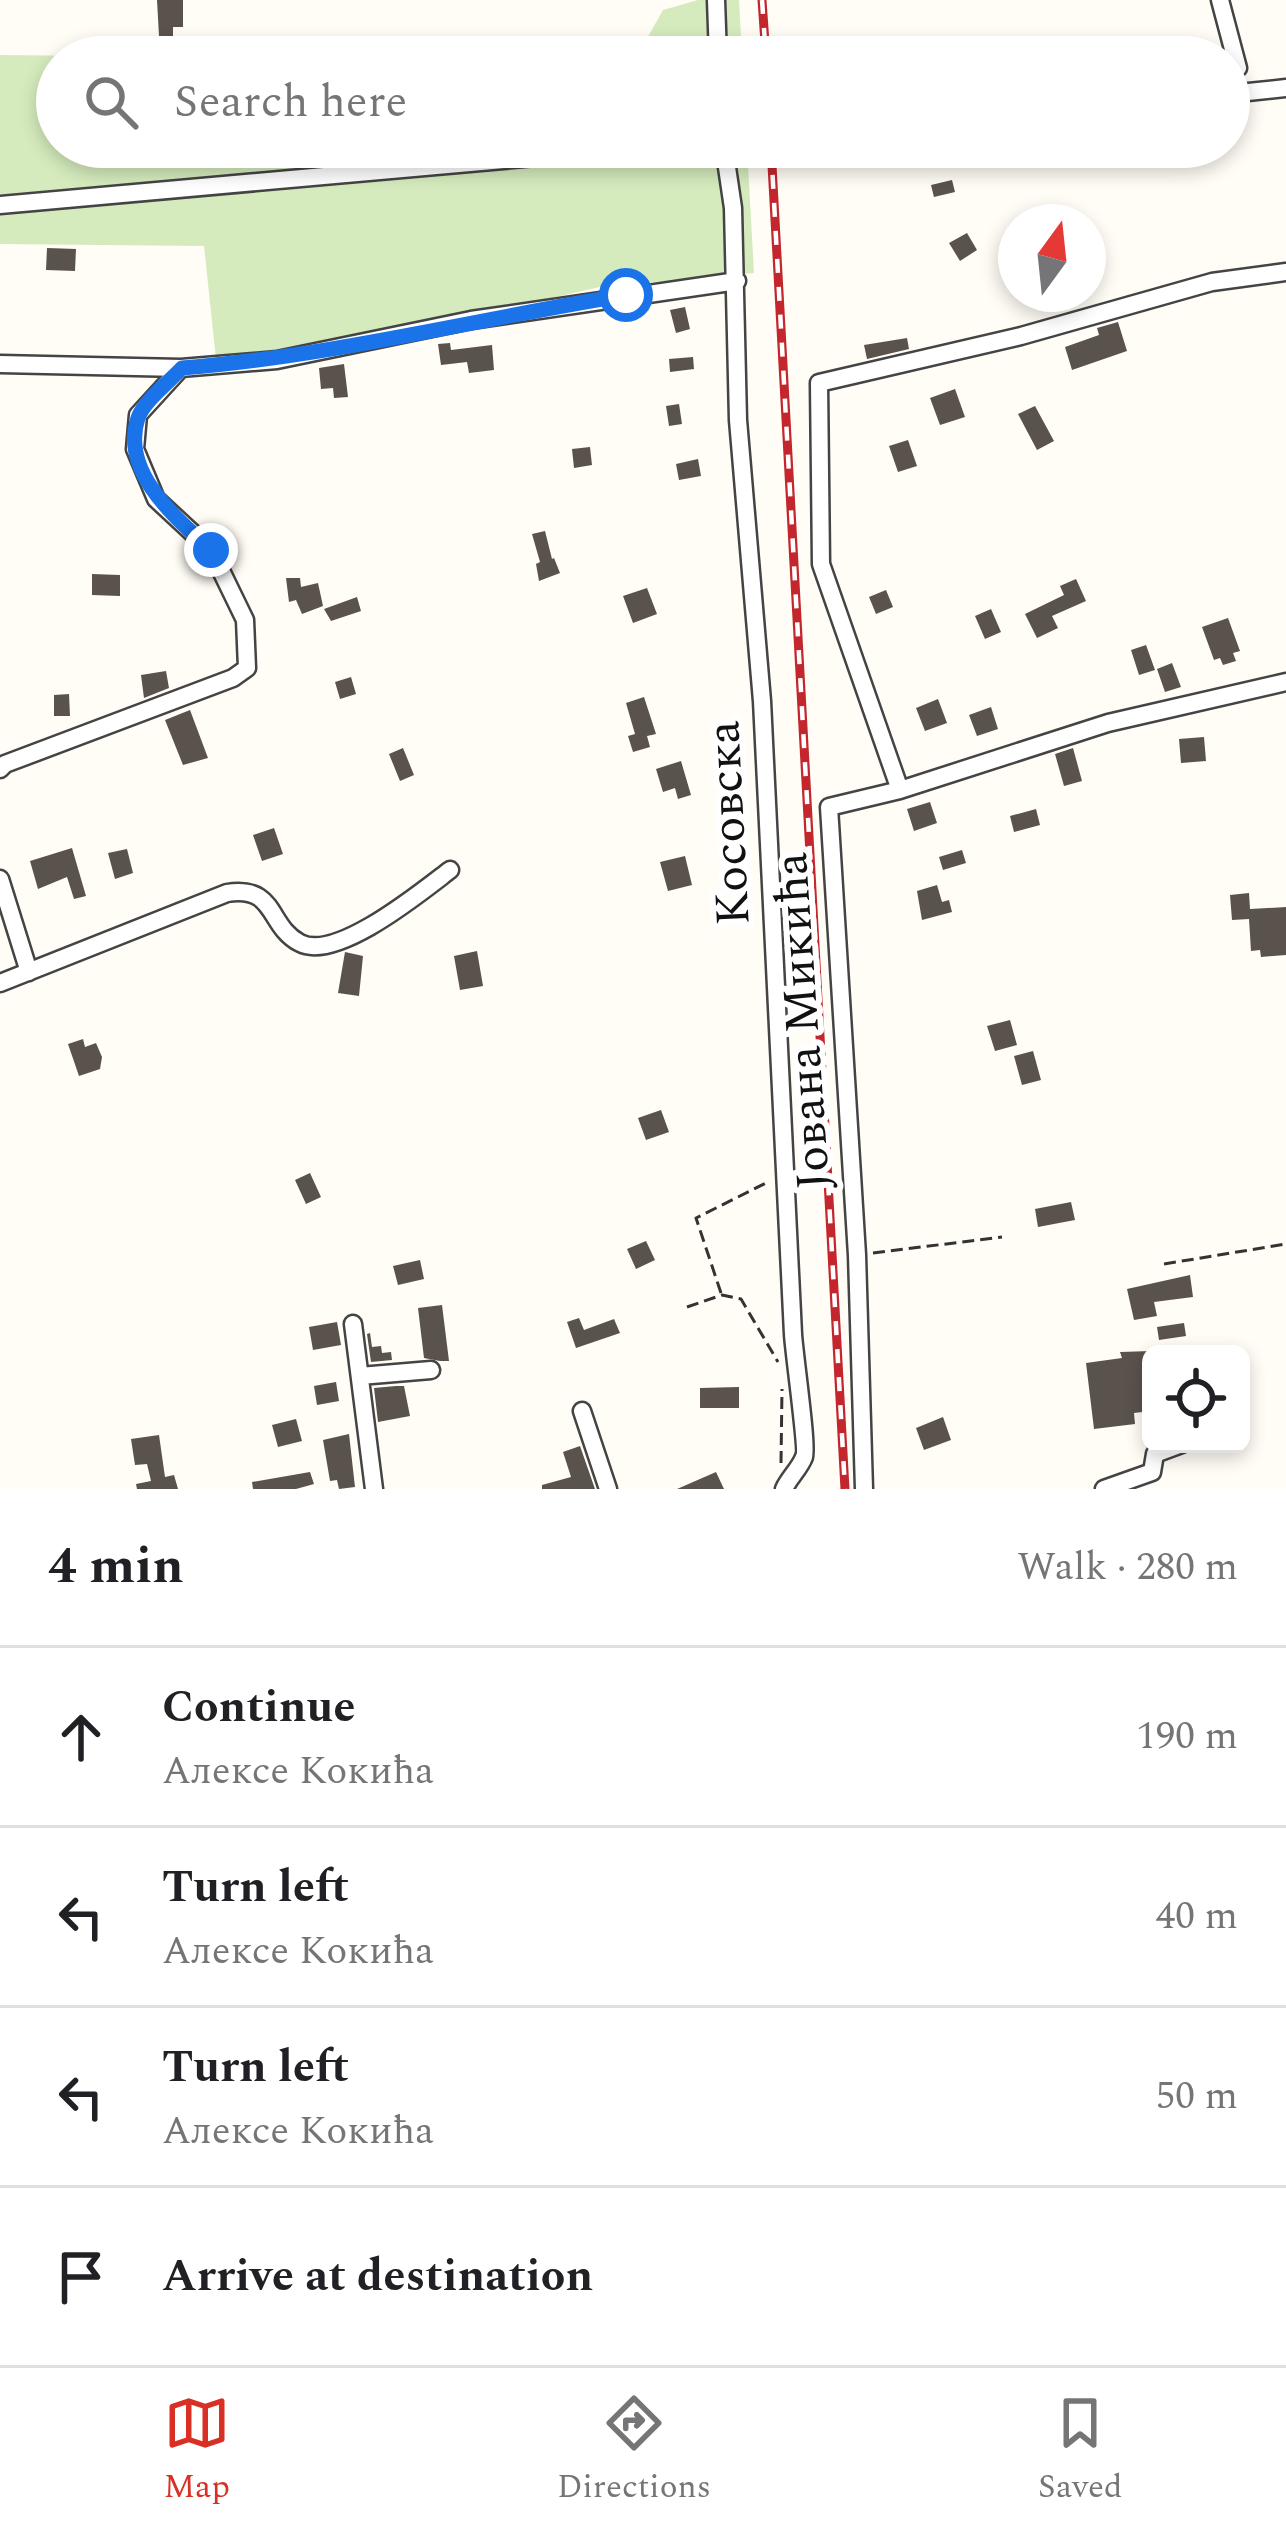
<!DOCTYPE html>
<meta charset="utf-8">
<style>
body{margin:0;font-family:Spectral,serif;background:#f2f2f2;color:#202124}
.controls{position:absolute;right:36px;bottom:36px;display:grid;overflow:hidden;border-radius:18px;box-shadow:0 6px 18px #0003}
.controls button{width:108px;height:108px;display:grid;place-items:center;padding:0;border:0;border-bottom:3px solid #e0e0e0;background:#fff;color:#202124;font:60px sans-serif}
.compass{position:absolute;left:998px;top:204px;width:108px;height:108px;border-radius:50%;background:#fff;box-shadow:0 6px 18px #0003;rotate:15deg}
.stop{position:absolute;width:36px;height:36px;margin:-27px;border:9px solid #1a73e8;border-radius:50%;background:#fff}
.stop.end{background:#1a73e8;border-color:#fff;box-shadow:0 3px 12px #0008}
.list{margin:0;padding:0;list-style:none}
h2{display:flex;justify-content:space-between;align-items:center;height:156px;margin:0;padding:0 48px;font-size:51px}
h2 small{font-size:39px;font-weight:400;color:#757577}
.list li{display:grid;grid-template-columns:78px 1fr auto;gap:36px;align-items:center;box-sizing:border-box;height:180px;padding:0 48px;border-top:3px solid #e0e0e0}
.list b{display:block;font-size:45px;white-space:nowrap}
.list p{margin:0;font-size:39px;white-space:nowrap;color:#757577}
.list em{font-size:39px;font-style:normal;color:#757577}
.icon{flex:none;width:66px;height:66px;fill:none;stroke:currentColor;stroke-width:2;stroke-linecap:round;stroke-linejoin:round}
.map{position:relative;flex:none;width:1286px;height:1489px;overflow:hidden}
.search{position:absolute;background:#fff;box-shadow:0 6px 18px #0003;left:36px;right:36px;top:36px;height:132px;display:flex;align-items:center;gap:30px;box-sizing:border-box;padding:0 42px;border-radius:66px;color:#757577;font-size:45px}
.sheet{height:876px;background:#fff}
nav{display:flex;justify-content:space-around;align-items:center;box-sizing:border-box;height:168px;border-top:3px solid #e0e0e0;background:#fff;font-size:33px;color:#757577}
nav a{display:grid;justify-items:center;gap:6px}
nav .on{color:#d93025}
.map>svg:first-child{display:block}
.green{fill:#d5ebbd}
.building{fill:#5a524d}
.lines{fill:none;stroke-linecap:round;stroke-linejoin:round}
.minor-casing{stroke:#444;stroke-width:21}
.path{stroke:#333;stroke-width:3;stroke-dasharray:12 6;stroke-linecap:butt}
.minor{stroke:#fff;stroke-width:16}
.rail-casing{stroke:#c4262e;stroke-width:9}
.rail{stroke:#fff;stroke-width:4.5;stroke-dasharray:14;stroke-linecap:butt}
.route{stroke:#1a73e8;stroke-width:15}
.labels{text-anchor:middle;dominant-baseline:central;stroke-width:12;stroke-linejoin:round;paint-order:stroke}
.street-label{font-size:48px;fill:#111;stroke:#fff}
</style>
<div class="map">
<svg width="1286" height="1489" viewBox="0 0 1286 1489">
<rect width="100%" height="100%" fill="#fffdf5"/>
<path class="green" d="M698,0H739L742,57H621L645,42L663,10Z
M0,55L209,57H57V147H747L754,273L600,287L377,337L216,359L204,246L0,244Z"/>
<path class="building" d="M157,0H183V27H173V54H160Z
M952,180L955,192L934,197L931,185Z
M967,233L977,250L960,261L949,243Z
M47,248L76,249L75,271L46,270Z
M685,307L690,329L676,333L670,310Z
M1118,322L1127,351L1072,370L1065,347L1099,335L1097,328Z
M907,338L909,349L867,359L864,345Z
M450,343L451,350L492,345L494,370L469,373L467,362L441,365L438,344Z
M693,357L694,369L670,372L669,359Z
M344,364L348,397L334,398L333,388L321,389L319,368Z
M955,389L965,417L940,425L930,398Z
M679,404L682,424L669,426L666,406Z
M1035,406L1054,441L1037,450L1018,414Z
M908,440L917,466L898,472L889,446Z
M590,447L592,465L574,468L572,449Z
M698,459L701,476L679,480L676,464Z
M545,531L552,559L554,558L560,573L539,581L536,564L540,562L532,534Z
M92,574L120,575V596L92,595Z
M286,578H300L301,587L318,583L323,606L302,614L296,600L289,602Z
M1076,579L1086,601L1052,616L1058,628L1037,638L1025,614L1064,595L1060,586Z
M647,588L657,614L633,623L623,596Z
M886,590L893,607L876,614L869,597Z
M357,597L361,611L331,621L324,609Z
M991,609L1001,632L985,639L975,616Z
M1228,618L1240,651L1233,653L1236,661L1223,665L1220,658L1214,660L1202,627Z
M1146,645L1155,670L1139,675L1131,650Z
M1172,663L1181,687L1165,692L1157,669Z
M166,671L169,688L144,698L141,675Z
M351,677L356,694L340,699L335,682Z
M69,694L70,716H54V695Z
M644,697L656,734L647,736L650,747L633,752L628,736L635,734L626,703Z
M938,699L947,723L925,731L916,708Z
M991,707L998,729L977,736L969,715Z
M190,710L208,758L183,765L165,720Z
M1204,737L1206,761L1181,763L1179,739Z
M403,748L414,775L400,781L389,754Z
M1073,748L1082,781L1064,786L1055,754Z
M681,761L691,795L678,799L675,788L663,792L656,769Z
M930,802L937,823L914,831L907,809Z
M1036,809L1040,825L1014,832L1010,816Z
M274,828L283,854L262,861L253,835Z
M72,848L86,896L74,899L67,877L38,889L30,861Z
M127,849L133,873L115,879L108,853Z
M962,850L966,863L943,870L939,857Z
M685,856L692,885L668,891L660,862Z
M937,885L942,902L949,900L952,912L922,920L917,891Z
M1249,893L1250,909L1286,907V955L1261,957L1260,950L1251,951L1249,919L1232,920L1230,895Z
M477,951L483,986L460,990L454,956Z
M345,952L363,956L359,996L338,993Z
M1010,1020L1017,1045L995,1051L987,1026Z
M83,1039L85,1047L96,1043L102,1057L100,1069L79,1076L68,1044Z
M1033,1051L1041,1080L1022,1085L1014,1056Z
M661,1110L669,1132L646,1140L638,1118Z
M310,1173L321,1197L306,1204L295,1180Z
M1071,1202L1075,1220L1038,1227L1035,1209Z
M646,1241L655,1260L636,1269L627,1249Z
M420,1260L424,1279L398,1285L393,1266Z
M1190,1275L1193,1297L1154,1302L1157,1316L1134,1320L1127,1289Z
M442,1305L449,1361H440L424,1358L418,1308Z
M579,1318L584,1330L614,1319L620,1333L576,1348L567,1322Z
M337,1322L341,1345L313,1350L309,1327Z
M1184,1323L1186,1336L1159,1340L1157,1327Z
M370,1333L372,1347L381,1346L382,1353L391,1352L392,1360L371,1362L367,1334Z
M1151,1351V1411L1134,1413L1135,1424L1094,1429L1086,1363L1122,1358L1120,1352Z
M336,1382L339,1401L317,1405L314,1386Z
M396,1386H404L410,1416L378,1422L374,1388Z
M739,1387V1408H700V1388Z
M943,1417L951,1440L924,1450L916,1428Z
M296,1419L302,1441L278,1447L272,1425Z
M349,1434L355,1487L339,1489L337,1480L330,1481L323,1440Z
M159,1435L165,1477L174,1475L178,1489H137L136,1484L151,1481L147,1464L135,1465L131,1439Z
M580,1446L595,1489H542V1485L571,1477L563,1452Z
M310,1472L314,1484L296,1489H253L252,1482Z
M716,1472L724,1489H677Z"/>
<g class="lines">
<defs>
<path id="minor" d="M716,0L718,57
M1220,0L1238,68
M1229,94L1286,88
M724,147L733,208L738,420L762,701L793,1334C794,1353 808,1449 804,1457C800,1468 789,1478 784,1489
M0,205L648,147
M0,364L181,368L277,360L471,320L737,281
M0,769L5,764L233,678L247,668L245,620L211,550L156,499L135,449L138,415L181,368
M900,790L821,564L819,383L1021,336L1212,282L1286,272
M0,879L29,972
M0,983L227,893C277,885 267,926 300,943C336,962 421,892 450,870
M353,1324L374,1489
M360,1376L431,1370
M582,1411L608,1489
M864,1489L857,1255L829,807L900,790L1108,723L1286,682
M1104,1489L1152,1472L1155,1454L1182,1444"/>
</defs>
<use href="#minor" class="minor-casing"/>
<path class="path" d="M873,1253L1002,1237
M1164,1264L1286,1244
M721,1293L696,1218L766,1183
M687,1307L722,1295L741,1299L778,1362
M781,1463L782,1389"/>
<use href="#minor" class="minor"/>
<defs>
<path id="rail" d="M762,0L766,57
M771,147L845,1489"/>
</defs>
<use href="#rail" class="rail-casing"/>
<use href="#rail" class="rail"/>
</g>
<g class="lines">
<path class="route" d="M211,550C176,518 120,472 138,418C144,401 169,382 182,368C332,356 477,319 626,295"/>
</g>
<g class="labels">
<g class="street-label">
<text transform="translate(729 823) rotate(-93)">Косовска</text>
<text transform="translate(803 1021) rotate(-94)">Јована Микића</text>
</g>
</g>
</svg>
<div class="controls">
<button><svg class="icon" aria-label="locate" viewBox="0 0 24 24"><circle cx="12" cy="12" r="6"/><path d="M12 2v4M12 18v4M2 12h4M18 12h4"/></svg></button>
</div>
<svg class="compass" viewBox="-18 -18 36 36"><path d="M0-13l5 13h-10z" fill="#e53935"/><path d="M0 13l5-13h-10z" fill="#757577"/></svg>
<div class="stop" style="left:626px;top:295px"></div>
<div class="stop end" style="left:211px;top:550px"></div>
<div class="search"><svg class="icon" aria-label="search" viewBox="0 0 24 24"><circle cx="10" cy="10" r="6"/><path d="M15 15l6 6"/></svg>Search here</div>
</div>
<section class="sheet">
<h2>4 min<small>Walk · 280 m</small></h2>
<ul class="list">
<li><svg class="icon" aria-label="ahead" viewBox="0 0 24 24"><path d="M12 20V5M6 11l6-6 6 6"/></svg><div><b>Continue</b><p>Алексе Кокића</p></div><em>190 m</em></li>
<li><svg class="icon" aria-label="left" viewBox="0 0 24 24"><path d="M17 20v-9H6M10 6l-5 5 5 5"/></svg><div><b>Turn left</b><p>Алексе Кокића</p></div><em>40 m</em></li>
<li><svg class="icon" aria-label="left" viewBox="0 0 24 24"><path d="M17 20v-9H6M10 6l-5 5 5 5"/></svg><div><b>Turn left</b><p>Алексе Кокића</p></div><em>50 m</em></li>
<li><svg class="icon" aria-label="arrive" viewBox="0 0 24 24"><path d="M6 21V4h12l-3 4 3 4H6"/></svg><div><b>Arrive at destination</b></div></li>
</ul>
</section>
<nav>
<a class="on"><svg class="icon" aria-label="map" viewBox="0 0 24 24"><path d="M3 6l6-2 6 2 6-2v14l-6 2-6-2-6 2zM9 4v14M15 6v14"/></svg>Map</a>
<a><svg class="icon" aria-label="directions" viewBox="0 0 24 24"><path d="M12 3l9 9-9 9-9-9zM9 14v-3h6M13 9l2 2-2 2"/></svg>Directions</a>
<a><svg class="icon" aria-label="saved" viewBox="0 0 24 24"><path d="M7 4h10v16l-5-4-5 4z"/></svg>Saved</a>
</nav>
